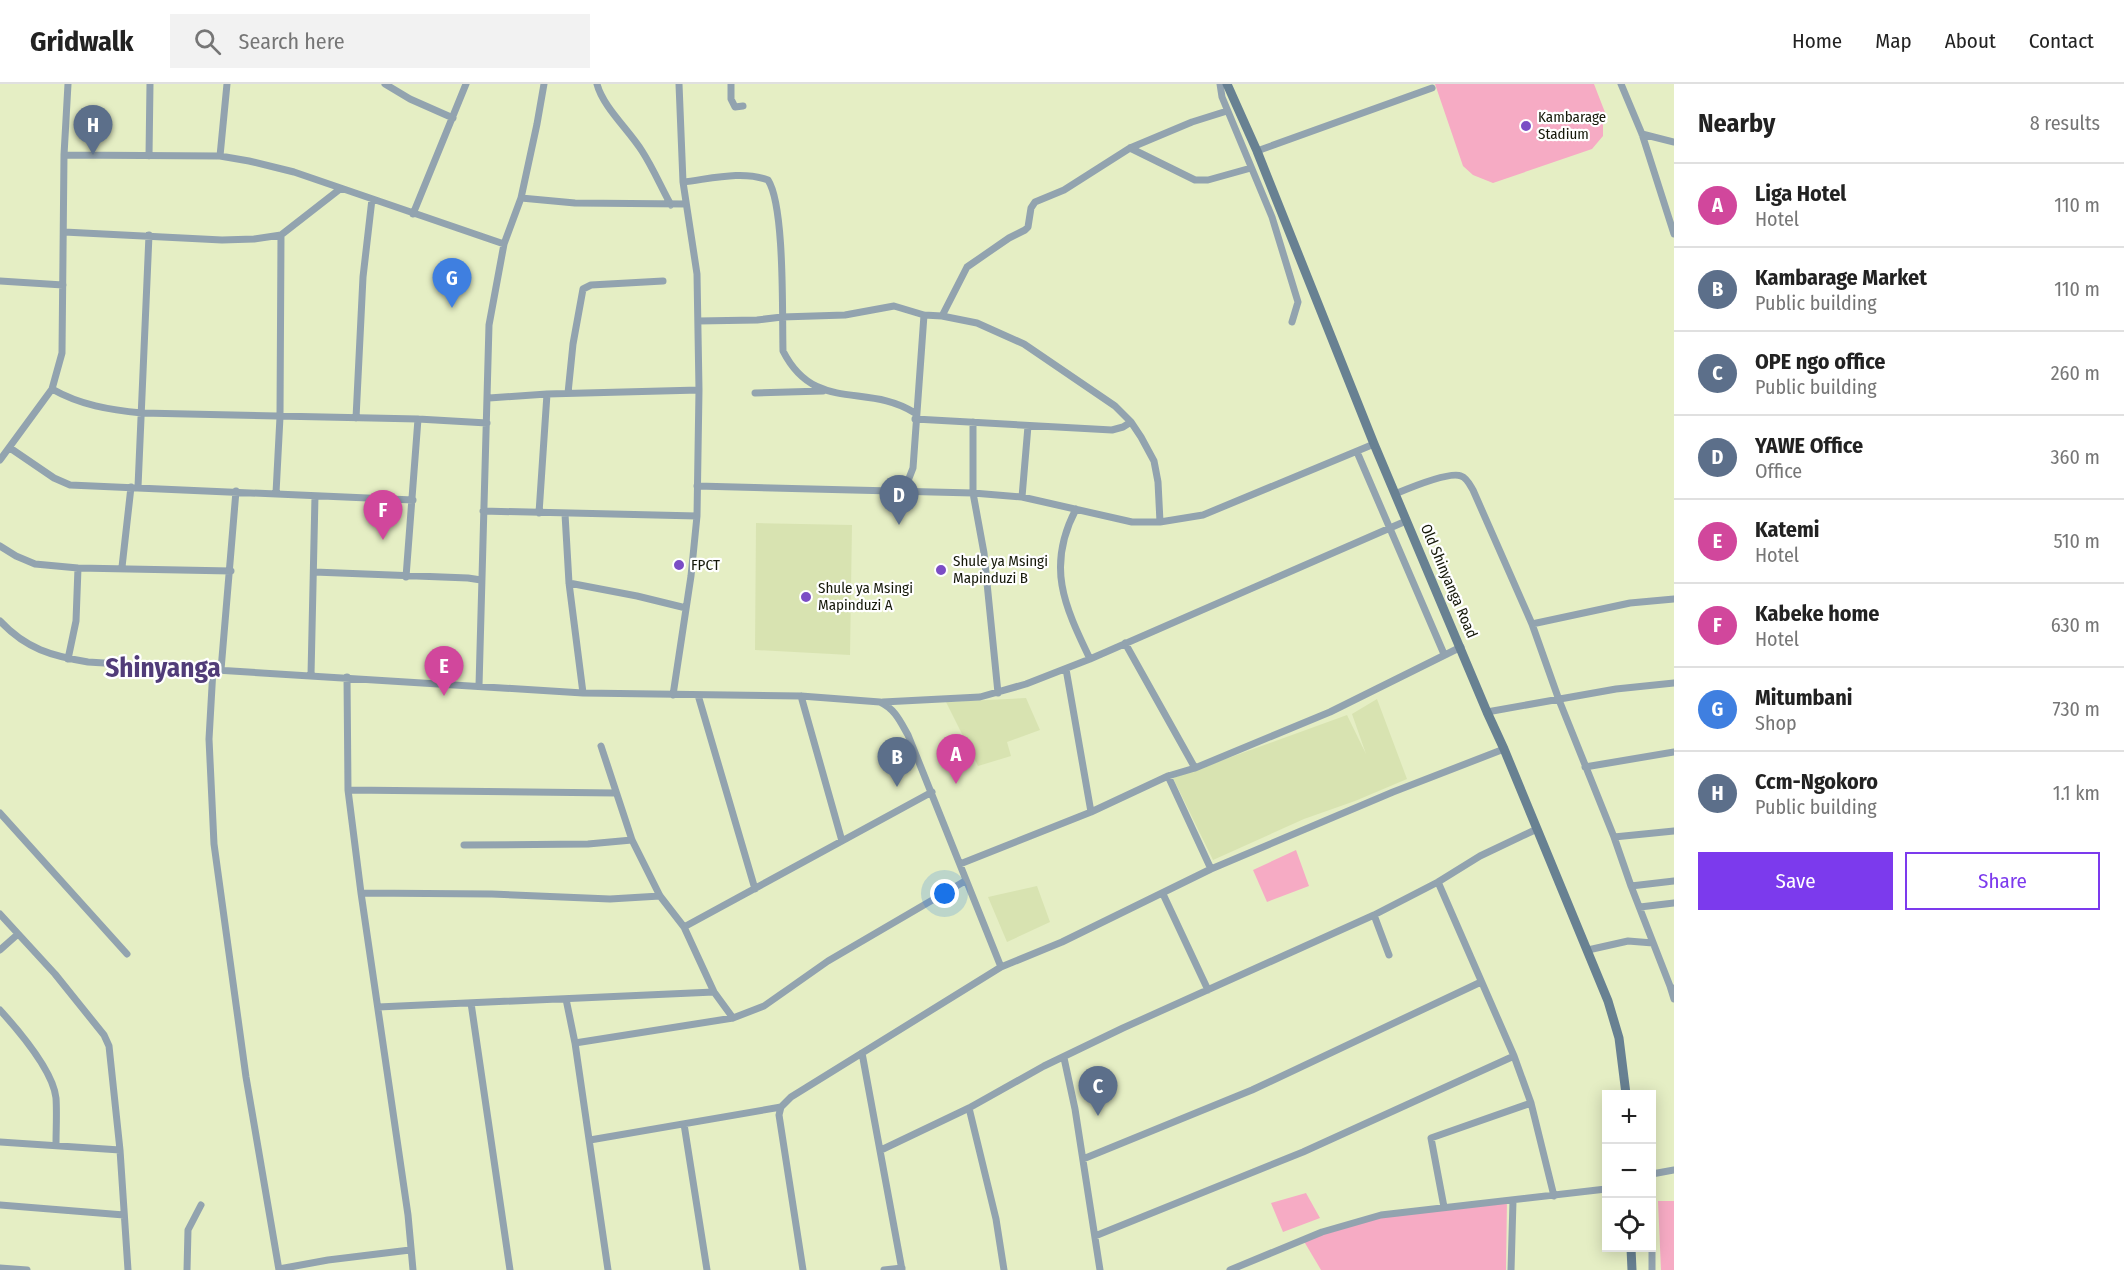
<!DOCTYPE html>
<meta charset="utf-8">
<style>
body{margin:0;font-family:"Fira Sans Condensed",sans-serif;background:#f2f2f2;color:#222}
.controls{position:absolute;right:18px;bottom:18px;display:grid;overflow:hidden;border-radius:0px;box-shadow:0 3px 15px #0003}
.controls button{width:54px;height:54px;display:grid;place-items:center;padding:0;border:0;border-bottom:2px solid #e0e0e0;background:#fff;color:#222;font:30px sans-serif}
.you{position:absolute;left:945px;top:810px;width:21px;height:21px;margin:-15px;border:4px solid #fff;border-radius:50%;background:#1a73e8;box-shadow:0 0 0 9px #1a73e833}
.badge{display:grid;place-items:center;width:39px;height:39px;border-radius:50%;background:#7c3aed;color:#fff;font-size:20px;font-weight:700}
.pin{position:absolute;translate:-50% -50px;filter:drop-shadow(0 2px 3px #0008)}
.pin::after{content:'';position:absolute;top:32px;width:21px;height:18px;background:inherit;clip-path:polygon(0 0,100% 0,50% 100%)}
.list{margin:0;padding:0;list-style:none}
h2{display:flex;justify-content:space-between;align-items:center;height:78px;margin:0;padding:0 24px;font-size:26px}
h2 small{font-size:20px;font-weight:400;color:#767676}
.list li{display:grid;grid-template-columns:39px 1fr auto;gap:18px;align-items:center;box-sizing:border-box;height:84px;padding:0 24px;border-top:2px solid #e0e0e0}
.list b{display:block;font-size:22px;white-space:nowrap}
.list p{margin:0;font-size:20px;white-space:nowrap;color:#767676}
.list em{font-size:20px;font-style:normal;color:#767676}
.actions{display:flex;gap:12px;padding:18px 24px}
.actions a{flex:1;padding:14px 0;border:2px solid #7c3aed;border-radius:0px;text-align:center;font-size:21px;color:#7c3aed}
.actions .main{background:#7c3aed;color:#fff}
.icon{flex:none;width:33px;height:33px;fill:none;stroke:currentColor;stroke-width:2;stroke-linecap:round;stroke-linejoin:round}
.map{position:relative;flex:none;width:1674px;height:1186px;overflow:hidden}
header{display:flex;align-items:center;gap:36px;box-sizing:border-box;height:84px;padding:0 30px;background:#fff;border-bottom:2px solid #e0e0e0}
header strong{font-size:28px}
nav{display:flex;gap:33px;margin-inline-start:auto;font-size:21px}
.search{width:420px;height:54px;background:#f2f2f2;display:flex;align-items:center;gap:15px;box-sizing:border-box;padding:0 21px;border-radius:0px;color:#767676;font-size:22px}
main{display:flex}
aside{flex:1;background:#fff}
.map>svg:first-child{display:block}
.built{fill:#d8e3b1}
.green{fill:#f6abc4}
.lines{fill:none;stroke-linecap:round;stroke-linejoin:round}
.minor{stroke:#92a3af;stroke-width:7}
.secondary{stroke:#688192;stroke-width:9}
.poi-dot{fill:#7b4dc5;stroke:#fff;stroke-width:2}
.labels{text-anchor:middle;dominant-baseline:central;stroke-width:4.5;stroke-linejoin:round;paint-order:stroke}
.poi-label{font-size:15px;fill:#151809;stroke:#fff;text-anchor:start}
.street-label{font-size:15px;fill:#151809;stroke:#fff}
.town-label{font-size:27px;font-weight:bold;fill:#513c79;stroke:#fff}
</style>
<header>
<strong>Gridwalk</strong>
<div class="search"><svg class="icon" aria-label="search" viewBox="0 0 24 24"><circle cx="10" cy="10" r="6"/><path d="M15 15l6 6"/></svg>Search here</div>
<nav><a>Home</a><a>Map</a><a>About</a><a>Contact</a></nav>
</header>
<main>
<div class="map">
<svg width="1674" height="1186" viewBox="0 0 1674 1186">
<rect width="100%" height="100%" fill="#e5eec4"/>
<path class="built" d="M756,439L852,441L850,571L755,566Z
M1026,614L1040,646L1007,658L1011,672L978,682L946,618Z
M1377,615L1407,695L1355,717L1304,735L1213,776L1173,694L1347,631L1366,670L1352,630Z
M1037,802L1050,838L1007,858L988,813Z"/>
<path class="green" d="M1435,0H1594L1606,31L1603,32V52L1592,65L1493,99L1473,91L1463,82Z
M1296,766L1309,802L1267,818L1253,786Z
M1306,1109L1320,1134L1283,1148L1271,1119Z
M1507,1115L1506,1186H1321L1302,1154L1368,1134Z
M1658,1117H1674V1186H1661Z"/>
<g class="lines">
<path class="minor" d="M385,0L410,15L453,34
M597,0C603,23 629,46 642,67C653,84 661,103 671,121
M731,0V15L735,23L743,22
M1220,0L1222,13L1272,133L1298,218L1292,238
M1621,0L1642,50L1674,150
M1642,50L1674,58
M1130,64L1195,96H1208L1251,84
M1257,67L1432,4
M64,71L220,72L249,77L294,88L504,160
M149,72L150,0
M220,72L227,0
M683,98C710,95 742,86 768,96C785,122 782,231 783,267C815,330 867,298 915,329
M521,114L575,119L686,120
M413,130L466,0
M64,148L222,156L254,155L281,151L340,105
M0,197L63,201
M942,232L967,183L1009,154L1025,146L1028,143L1031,124L1035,118L1064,106L1130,64L1192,38L1227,27
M698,237L757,236L782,233L845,231L894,222L924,231L942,232L977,239L1024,260L1115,322L1131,338L1141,353L1154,377L1158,398L1160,438
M52,305C80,321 110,326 142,329L418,335L487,339
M568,309L573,260L583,205L591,201L663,197
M755,309L823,307
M489,314L547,310L699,306
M356,334L363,193L372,115
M915,335L1112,346L1123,343L1131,338
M973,338V409L984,469L998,609
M10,364L54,394L70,401L413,416
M1357,368L1444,570
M0,376L52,305L62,269L64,71L68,0
M697,402L973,409L1022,413L1132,438H1160L1203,431L1374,360
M138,403L149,151
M904,407L913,384L924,231
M276,409L280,333L281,151
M1395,410C1407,405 1449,387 1461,392C1467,394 1470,401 1473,406L1532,540L1559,616L1614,753L1631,802L1670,902L1674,906
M1022,413L1028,342
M1076,425C1046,482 1064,521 1090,575
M483,427L697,432
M539,429L547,310
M565,430L569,499L583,609
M0,462L16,472L35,480L78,484L231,487
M122,483L131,403
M314,488L468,494L481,496
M406,493L418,335
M569,499L637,512L686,524
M0,537C26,565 52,572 88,578L583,609L801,612L880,618C895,625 900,637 908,651L1001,883
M1532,540L1630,519L1674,515
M1125,559L1195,684
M68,575L76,537L78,484
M213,585L209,655L214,760L246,993L279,1186
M1066,585L1091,728
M221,586L236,407
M311,591L315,412
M347,593L348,706L361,809L408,1131L413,1186
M479,602L489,241L504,160L521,114L537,40L544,0
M673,611L691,492L697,432L699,306L697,190L683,98L679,0
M698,611L755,805
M801,612L842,757
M883,618L980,613L1026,600L1090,575L1406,437
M1487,628L1616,605L1674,599
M601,662L632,756L660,812L684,843L714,908L733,934
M1585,683L1674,668
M1168,692L1211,785
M348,706L615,709
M0,729L127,870
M1614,753L1674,747
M464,761L588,760L632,756
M960,780L1091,728L1168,692L1195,684L1330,628L1461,563
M1438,798L1514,972L1531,1019L1554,1112
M1631,802L1674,797
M361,809L492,810L610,815L660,812
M1163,810L1208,906
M1640,823L1674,819
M0,830L55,890L104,951L109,962L120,1066L128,1186
M1374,831L1389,871
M684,843L932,708
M0,866L18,850
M1588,866L1628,857L1653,859
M1670,902L1674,915
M566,915L575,959L608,1186
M471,919L510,1186
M378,923L714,908
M0,926C19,947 53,986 56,1014C57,1029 56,1046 56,1061
M575,959L733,934L764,922L828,877L965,797
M862,969L902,1186
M1064,974L1075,1025L1100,1186
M969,1024L996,1135L1004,1186
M684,1040L707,1186
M590,1056L781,1023
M0,1058L120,1066
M881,1066L969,1024L1044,982L1123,944L1374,831L1438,798L1480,772L1537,745
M1083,1075L1252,1006L1481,898
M1652,1090L1674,1086
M0,1121L124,1131
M1444,1123L1431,1054L1531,1019
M1095,1152L1303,1068L1514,972
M1652,1157V1186
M0,1184L27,1186
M279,1185L328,1176L410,1166
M187,1186L188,1146L201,1121
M803,1186L779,1031L781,1023L791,1013L1001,883L1062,858L1211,785L1393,708L1504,665
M884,1186L902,1184
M1230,1186L1322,1148L1381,1131L1606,1105
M1511,1186L1513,1117"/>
<path class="secondary" d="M1227,0L1257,67L1374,360L1487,628L1504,665L1608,917L1619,954L1626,1010
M1631,1164L1632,1186"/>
</g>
<g class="poi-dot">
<circle cx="1526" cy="42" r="6"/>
<circle cx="679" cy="481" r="6"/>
<circle cx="941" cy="486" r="6"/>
<circle cx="806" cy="513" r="6"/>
</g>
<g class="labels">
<g class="poi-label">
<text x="1538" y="33">Kambarage<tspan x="1538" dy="17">Stadium</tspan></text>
<text x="953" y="477">Shule ya Msingi<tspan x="953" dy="17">Mapinduzi B</tspan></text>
<text x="691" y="481">FPCT</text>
<text x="818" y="504">Shule ya Msingi<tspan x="818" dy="17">Mapinduzi A</tspan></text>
</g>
<g class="street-label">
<text transform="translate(1449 497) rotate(67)">Old Shinyanga Road</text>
</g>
<g class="town-label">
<text x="163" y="584">Shinyanga</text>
</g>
</g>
</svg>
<div class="controls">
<button>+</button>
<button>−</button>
<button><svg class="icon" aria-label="locate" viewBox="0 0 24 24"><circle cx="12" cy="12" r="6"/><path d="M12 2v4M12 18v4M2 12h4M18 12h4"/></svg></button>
</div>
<div class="you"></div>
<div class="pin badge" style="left:956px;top:700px;background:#d1479c">A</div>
<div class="pin badge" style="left:897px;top:703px;background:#5c6f8a">B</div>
<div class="pin badge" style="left:1098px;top:1032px;background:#5c6f8a">C</div>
<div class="pin badge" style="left:899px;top:441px;background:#5c6f8a">D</div>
<div class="pin badge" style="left:444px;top:612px;background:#d1479c">E</div>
<div class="pin badge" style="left:383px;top:456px;background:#d1479c">F</div>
<div class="pin badge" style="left:452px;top:224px;background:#3f7fe0">G</div>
<div class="pin badge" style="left:93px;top:71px;background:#5c6f8a">H</div>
</div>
<aside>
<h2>Nearby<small>8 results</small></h2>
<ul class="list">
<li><span class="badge" style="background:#d1479c">A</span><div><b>Liga Hotel</b><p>Hotel</p></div><em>110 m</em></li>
<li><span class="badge" style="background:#5c6f8a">B</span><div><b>Kambarage Market</b><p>Public building</p></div><em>110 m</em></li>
<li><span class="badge" style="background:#5c6f8a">C</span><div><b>OPE ngo office</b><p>Public building</p></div><em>260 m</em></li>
<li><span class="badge" style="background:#5c6f8a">D</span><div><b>YAWE Office</b><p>Office</p></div><em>360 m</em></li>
<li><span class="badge" style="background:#d1479c">E</span><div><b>Katemi</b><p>Hotel</p></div><em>510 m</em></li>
<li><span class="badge" style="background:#d1479c">F</span><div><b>Kabeke home</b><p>Hotel</p></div><em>630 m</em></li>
<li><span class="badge" style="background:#3f7fe0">G</span><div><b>Mitumbani</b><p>Shop</p></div><em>730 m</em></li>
<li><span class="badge" style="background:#5c6f8a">H</span><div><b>Ccm-Ngokoro</b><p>Public building</p></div><em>1.1 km</em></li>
</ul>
<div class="actions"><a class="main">Save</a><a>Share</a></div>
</aside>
</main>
